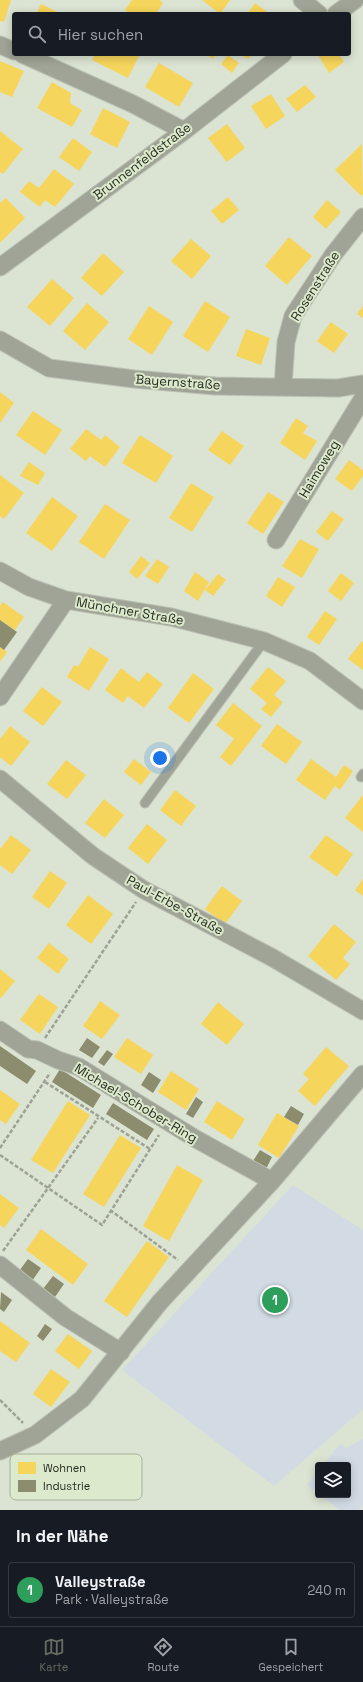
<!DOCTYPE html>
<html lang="de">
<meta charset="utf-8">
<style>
body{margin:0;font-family:"Space Grotesk",sans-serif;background:#20242c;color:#f1f3f6}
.controls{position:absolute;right:12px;bottom:12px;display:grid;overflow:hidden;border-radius:4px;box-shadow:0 2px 10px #0003}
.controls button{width:36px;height:36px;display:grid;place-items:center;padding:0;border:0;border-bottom:1px solid #363941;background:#171b24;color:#f1f3f6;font:20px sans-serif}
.you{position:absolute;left:160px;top:758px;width:14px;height:14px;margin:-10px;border:3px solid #fff;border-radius:50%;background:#1a73e8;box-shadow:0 0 0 6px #1a73e833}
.badge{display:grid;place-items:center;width:26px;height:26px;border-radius:50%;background:#676d60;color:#fff;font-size:13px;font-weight:700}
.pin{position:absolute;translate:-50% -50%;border:2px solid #fff;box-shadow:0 1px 4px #0006}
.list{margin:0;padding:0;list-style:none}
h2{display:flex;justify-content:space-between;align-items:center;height:52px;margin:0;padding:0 16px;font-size:17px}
h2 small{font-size:13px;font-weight:400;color:#9ea1a6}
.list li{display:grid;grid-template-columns:26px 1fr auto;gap:12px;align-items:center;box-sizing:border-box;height:56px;margin:0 8px 8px;padding:0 8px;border:1px solid #363941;border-radius:4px}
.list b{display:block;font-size:15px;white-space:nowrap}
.list p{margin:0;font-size:13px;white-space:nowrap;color:#9ea1a6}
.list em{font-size:13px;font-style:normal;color:#9ea1a6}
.icon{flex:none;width:22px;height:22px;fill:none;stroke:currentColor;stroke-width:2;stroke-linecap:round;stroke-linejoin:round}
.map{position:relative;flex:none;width:363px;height:1510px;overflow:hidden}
.search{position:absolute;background:#171b24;box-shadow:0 2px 10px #0003;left:12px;right:12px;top:12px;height:44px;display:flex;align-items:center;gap:10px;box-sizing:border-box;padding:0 14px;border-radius:4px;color:#9ea1a6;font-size:15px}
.sheet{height:116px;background:#171b24}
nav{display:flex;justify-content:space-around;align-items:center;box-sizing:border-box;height:56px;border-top:1px solid #363941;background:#171b24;font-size:11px;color:#9ea1a6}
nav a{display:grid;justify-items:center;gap:2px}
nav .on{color:#676d60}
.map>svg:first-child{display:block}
.green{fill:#d2dbe4}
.homes{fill:#f6d55c}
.industry{fill:#8c8c6e}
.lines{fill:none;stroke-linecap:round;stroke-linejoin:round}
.service-casing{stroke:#bbc1b4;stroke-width:11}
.minor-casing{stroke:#bbc1b4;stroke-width:19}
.path{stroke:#9ca295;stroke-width:2.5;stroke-dasharray:4 2;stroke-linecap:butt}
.service{stroke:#9fa496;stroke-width:9}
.minor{stroke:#9fa496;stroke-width:17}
.labels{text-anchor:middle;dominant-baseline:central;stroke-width:4;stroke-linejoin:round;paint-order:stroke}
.street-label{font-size:13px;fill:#282d22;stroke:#dce9cc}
.key{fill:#dce9cc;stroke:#a6b199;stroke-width:1}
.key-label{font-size:11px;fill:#282d22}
</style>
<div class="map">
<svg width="363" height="1510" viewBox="0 0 363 1510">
<rect width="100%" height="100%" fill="#dbe3d2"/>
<path class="green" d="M293,1185L363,1230V1409L274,1486L122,1370Z
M363,1439V1505L359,1510H339L320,1495H348V1465H323L340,1444L346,1448Z
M318,1472V1494L307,1485Z"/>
<path class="homes" d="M0,0H11L4,22L0,21Z
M132,0H159L163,3L156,14H130L125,10Z
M202,0H230L220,14Z
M255,3L270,14H247Z
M41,4L62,14H36Z
M95,54H140L128,78L92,60Z
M205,54H216L213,59Z
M240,54H252L248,59Z
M320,54H339L344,62L329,73L318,55Z
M228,55L239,63L232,73L221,64Z
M0,61L24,71L12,97L0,92Z
M159,63L193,83L179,107L145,87Z
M52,82L71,93L70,103L82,110L72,127L37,108Z
M305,85L316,97L297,112L286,99Z
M271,94L285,116L266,129L251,106Z
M103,108L130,122L117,148L90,134Z
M227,124L245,148L227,162L208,138Z
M0,131L23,149L3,174L0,172Z
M73,138L92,152L79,171L59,157Z
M362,144L363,194L361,196L335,170Z
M54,169L74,184L55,207L45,200L40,207L20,192L29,181L39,188Z
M228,197L239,210L222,224L211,211Z
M6,198L25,218L0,243V203Z
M327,200L341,212L326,229L313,217Z
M289,237L312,256L287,285L265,266Z
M191,239L211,256L192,279L171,261Z
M103,253L124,272L102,296L81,278Z
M52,279L74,298L50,326L27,307Z
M205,301L230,317L208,352L183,336Z
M87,303L109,322L85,350L63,331Z
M149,306L173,322L152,355L128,339Z
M363,306V318L357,314Z
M331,322L348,334L334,353L317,341Z
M246,329L270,338L261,365L236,356Z
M0,392L14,403L0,423Z
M33,411L62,430L45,455L16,435Z
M296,418L308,426L303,433L317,441L305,460L280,443Z
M86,429L101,440L105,435L120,447L105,467L90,456L86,461L70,449Z
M222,431L244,446L230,465L208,450Z
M140,435L173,456L156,483L122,463Z
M349,460L363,470V476L352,491L335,479Z
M29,462L45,473L38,485L20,476Z
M0,475L24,493L4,519L0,516Z
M191,483L214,497L192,532L169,518Z
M268,492L284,502L263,534L247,523Z
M52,497L78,516L52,551L26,533Z
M105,504L130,520L104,559L79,542Z
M332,511L344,519L328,541L316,532Z
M300,539L319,549L302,578L282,566Z
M141,556L150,563L137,579L129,572Z
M157,559L169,567L158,584L145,576Z
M195,572L209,582L198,601L184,591Z
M341,573L354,583L341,601L328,591Z
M218,574L226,580L213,596L205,590Z
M278,577L295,587L282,607L266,596Z
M3,602L24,617L15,630L0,620V606Z
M325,611L337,619L319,645L307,637Z
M362,641L363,642V670L348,659Z
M0,647L7,652L0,662Z
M90,647L109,659L89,691L67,677L74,665L78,667Z
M268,667L286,681L274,695L283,702L271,717L261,709L267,703L250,689Z
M121,668L139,682L147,672L163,684L144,708L128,696L123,703L105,690Z
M193,673L214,689L189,723L168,708Z
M42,687L62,702L43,726L23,711Z
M233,703L262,726L231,766L220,757L234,739L216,725Z
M277,724L302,742L286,764L261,746Z
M10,726L30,742L11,766L0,757V739Z
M134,759L151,772L141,785L124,772Z
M311,759L336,777L344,765L353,771L340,790L335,786L325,800L296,780Z
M66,760L86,775L67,799L47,784Z
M175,790L196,806L181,826L160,810Z
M363,795V832L345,818Z
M104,799L124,815L105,838L85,823Z
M147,824L167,840L148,864L128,848Z
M11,835L31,850L12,874L0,865V849Z
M326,835L353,854L337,877L309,857Z
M50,871L67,883L49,909L32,897Z
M363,879V896L355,890Z
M222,886L242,901L225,924L205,909Z
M88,895L113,914L91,944L66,925Z
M334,924L356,942L343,958L350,964L336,980L308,956Z
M49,943L69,959L58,974L37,958Z
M0,969L15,981L1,998L0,997Z
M39,994L58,1007L40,1034L20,1020Z
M100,1001L120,1015L102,1039L83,1026Z
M218,1002L244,1024L227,1045L201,1024Z
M127,1038L153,1055L141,1074L114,1057Z
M326,1047L349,1066L315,1106L298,1091L309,1079L303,1074Z
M171,1071L199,1089L186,1110L158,1092Z
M0,1090L20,1104L6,1124L0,1120Z
M68,1101L90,1115L53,1173L31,1160Z
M217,1101L245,1119L232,1140L204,1122Z
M277,1113L299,1126L279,1158L258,1145Z
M120,1135L141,1148L104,1207L83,1194Z
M177,1165L203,1180L169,1241L143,1226Z
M0,1194L19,1208L4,1228L0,1225Z
M41,1229L88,1264L73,1285L26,1250Z
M147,1241L169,1257L127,1317L104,1301Z
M0,1321L30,1343L16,1362L0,1351Z
M68,1334L92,1351L79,1369L55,1351Z
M51,1369L70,1382L51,1407L33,1394Z"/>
<path class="industry" d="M0,620L17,632L4,650L0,647Z
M87,1038L100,1047L92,1058L79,1050Z
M0,1046L36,1071L27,1084L0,1066Z
M107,1050L113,1054L104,1066L98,1062Z
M60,1069L101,1095L93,1108L52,1082Z
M149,1072L161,1080L153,1093L141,1085Z
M196,1097L203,1102L193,1118L186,1114Z
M113,1103L154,1129L147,1140L106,1114Z
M291,1106L304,1114L298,1125L284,1117Z
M260,1150L272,1157L266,1169L253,1161Z
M28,1259L41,1268L32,1281L19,1271Z
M53,1276L64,1284L55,1297L43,1289Z
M1,1292L12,1300L4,1312L0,1309Z
M45,1324L52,1329L43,1341L37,1336Z"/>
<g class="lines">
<defs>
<path id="service" d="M361,777L363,774
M145,803L264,641"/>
<path id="minor" d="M302,0L319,14
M336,14L355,0
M0,45L14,51
M22,54L133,104L184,131
M0,267L184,131L283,54
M0,340L49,368L134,379L215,386L338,388L363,384
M283,386L286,342L293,316L333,255L363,217
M276,540L363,398
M0,571L29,587L66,600L171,617L264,641L310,661L363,701
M0,697L66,600
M0,779L93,856L144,890L273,958L363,1011
M0,1030L28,1049L37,1050L58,1060L79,1067L196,1139L272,1181
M0,1265L65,1317L121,1352
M0,1451L35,1435L82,1399L160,1302L272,1181L363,1074"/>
</defs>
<use href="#service" class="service-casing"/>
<use href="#minor" class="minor-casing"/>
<path class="path" d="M45,1038L136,902
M45,1082L150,1149
M0,1148L50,1073
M0,1155L102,1225L159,1135
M110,1210L178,1260
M3,1251L98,1118
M0,1400L23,1423"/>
<use href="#service" class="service"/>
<use href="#minor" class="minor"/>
</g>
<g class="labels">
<g class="street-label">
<text transform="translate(142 161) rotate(-37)">Brunnenfeldstraße</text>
<text transform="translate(315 286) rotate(-58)">Rosenstraße</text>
<text transform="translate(178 382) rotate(4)">Bayernstraße</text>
<text transform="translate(319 469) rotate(-59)">Haimoweg</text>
<text transform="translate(130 611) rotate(10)">Münchner Straße</text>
<text transform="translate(175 905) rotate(29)">Paul-Erbe-Straße</text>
<text transform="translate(136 1103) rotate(31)">Michael-Schober-Ring</text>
</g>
</g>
<rect x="10" y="1454" width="132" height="46" rx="6" class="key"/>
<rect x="18" y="1462" width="18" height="12" fill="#f6d55c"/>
<rect x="18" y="1480" width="18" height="12" fill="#8c8c6e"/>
<g class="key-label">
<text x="43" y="1472">Wohnen</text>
<text x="43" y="1490">Industrie</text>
</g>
</svg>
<div class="controls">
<button><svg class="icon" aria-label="layers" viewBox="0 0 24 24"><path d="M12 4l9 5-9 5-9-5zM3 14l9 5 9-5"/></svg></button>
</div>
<div class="you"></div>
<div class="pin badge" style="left:275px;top:1300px;background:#2e9e5b">1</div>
<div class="search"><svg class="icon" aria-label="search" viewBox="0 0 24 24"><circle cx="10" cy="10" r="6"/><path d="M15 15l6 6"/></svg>Hier suchen</div>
</div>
<section class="sheet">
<h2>In der Nähe<small></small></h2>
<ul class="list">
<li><span class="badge" style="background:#2e9e5b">1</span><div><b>Valleystraße</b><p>Park · Valleystraße</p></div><em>240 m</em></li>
</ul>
</section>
<nav>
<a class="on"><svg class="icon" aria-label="map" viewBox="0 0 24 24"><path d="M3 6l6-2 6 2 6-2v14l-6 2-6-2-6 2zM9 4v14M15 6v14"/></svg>Karte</a>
<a><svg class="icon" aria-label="directions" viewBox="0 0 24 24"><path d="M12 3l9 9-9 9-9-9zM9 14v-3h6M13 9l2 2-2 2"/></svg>Route</a>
<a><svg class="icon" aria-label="saved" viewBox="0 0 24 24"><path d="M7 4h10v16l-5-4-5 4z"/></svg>Gespeichert</a>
</nav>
